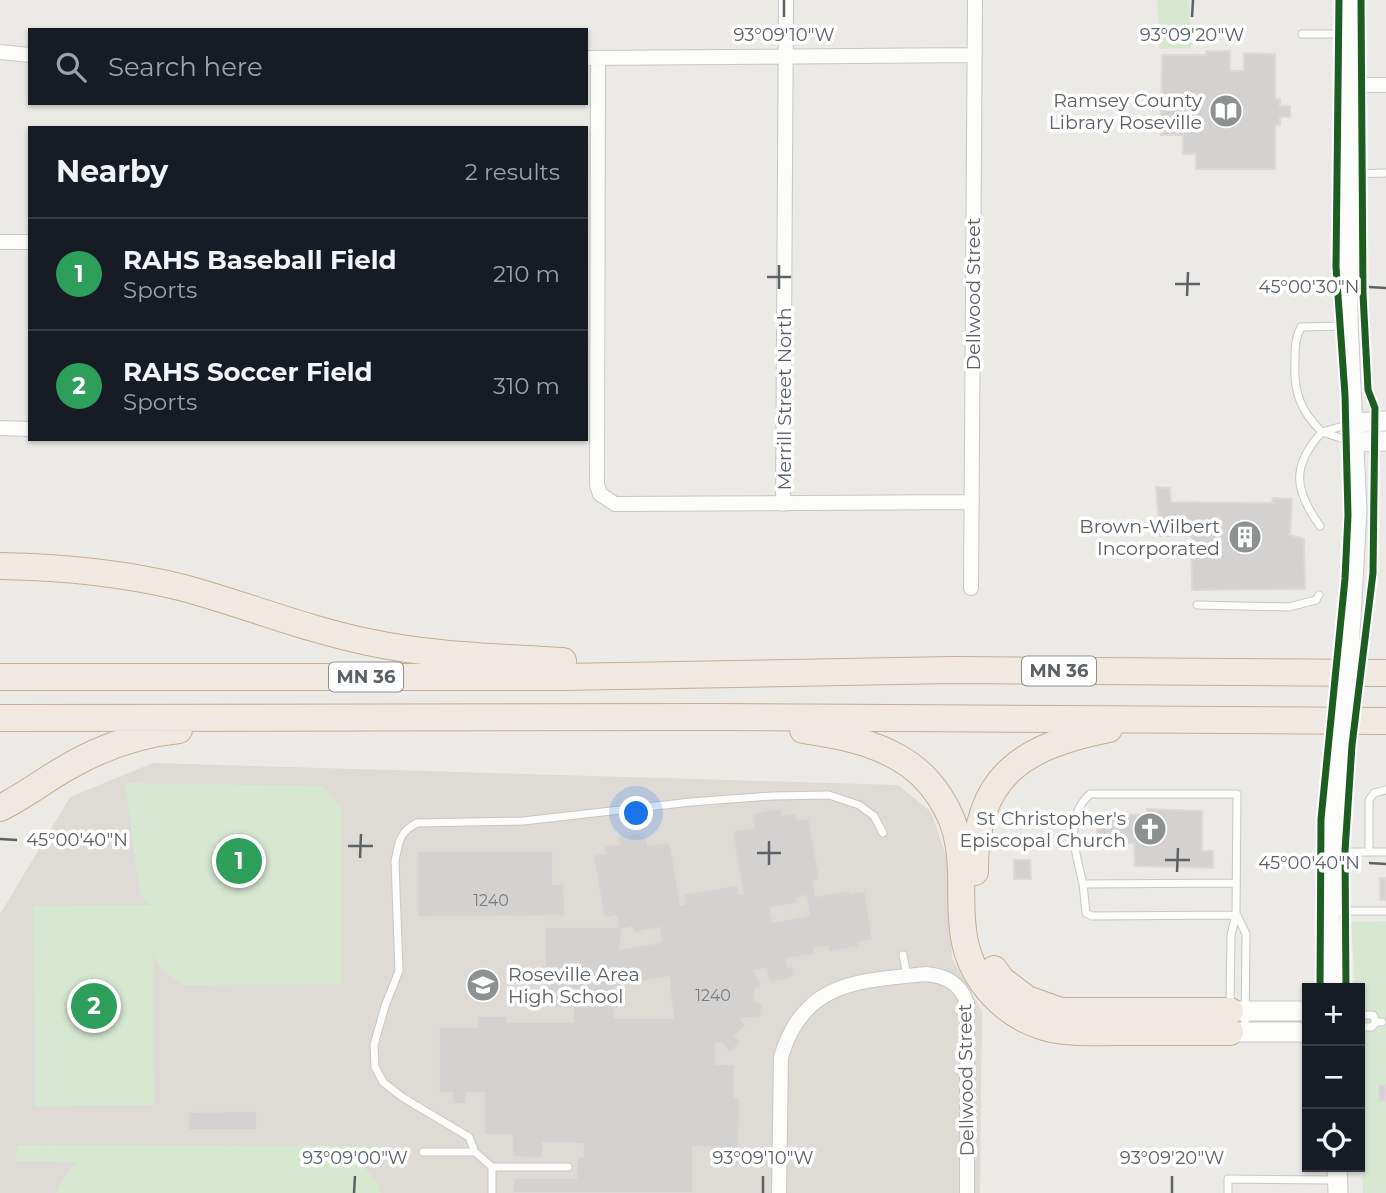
<!DOCTYPE html>
<meta charset="utf-8">
<style>
body{margin:0;font-family:Montserrat,sans-serif;background:#242831;color:#f1f3f6}
.controls{position:absolute;right:21px;bottom:21px;display:grid;overflow:hidden;border-radius:0px;box-shadow:0 2px 5px #0004}
.controls button{width:63px;height:63px;display:grid;place-items:center;padding:0;border:0;border-bottom:2px solid #363941;background:#171b24;color:#f1f3f6;font:35px sans-serif}
.you{position:absolute;left:637px;top:814px;width:24px;height:24px;margin:-18px;border:5px solid #fff;border-radius:50%;background:#1a73e8;box-shadow:0 0 0 10px #1a73e833}
.badge{display:grid;place-items:center;width:46px;height:46px;border-radius:50%;background:#ea580c;color:#fff;font-size:23px;font-weight:700}
.pin{position:absolute;translate:-50% -50%;border:4px solid #fff;box-shadow:0 2px 7px #0006}
.list{margin:0;padding:0;list-style:none}
h2{display:flex;justify-content:space-between;align-items:center;height:91px;margin:0;padding:0 28px;font-size:30px}
h2 small{font-size:23px;font-weight:400;color:#9ea1a6}
.list li{display:grid;grid-template-columns:46px 1fr auto;gap:21px;align-items:center;box-sizing:border-box;height:112px;padding:0 28px;border-top:2px solid #363941}
.list b{display:block;font-size:26px;white-space:nowrap}
.list p{margin:0;font-size:23px;white-space:nowrap;color:#9ea1a6}
.list em{font-size:23px;font-style:normal;color:#9ea1a6}
.icon{flex:none;width:38px;height:38px;fill:none;stroke:currentColor;stroke-width:2;stroke-linecap:round;stroke-linejoin:round}
.map{position:relative;flex:none;width:1386px;height:1193px;overflow:hidden}
.search{position:absolute;background:#171b24;box-shadow:0 2px 5px #0004;left:28px;top:28px;width:560px;height:77px;display:flex;align-items:center;gap:18px;box-sizing:border-box;padding:0 24px;border-radius:0px;color:#9ea1a6;font-size:26px}
.panel{position:absolute;background:#171b24;box-shadow:0 2px 5px #0004;left:28px;top:126px;width:560px;height:315px;border-radius:0px}
.map>svg:first-child{display:block}
.education{fill:#dedad6}
.green{fill:#d7e8d1}
.building{fill:#d4d2d1;stroke:#dcd9d6;stroke-width:2;fill-rule:evenodd}
.lines{fill:none;stroke-linecap:round;stroke-linejoin:round}
.lane-casing{stroke:#c7c7c8;stroke-width:9}
.street-casing{stroke:#c7c7c8;stroke-width:16}
.secondary-casing{stroke:#c8c9c9;stroke-width:21}
.highway-casing{stroke:#c4ad93;stroke-width:28}
.lane{stroke:#fcfcfb;stroke-width:7}
.street{stroke:#fcfcfb;stroke-width:14}
.secondary{stroke:#fcfcfb;stroke-width:19}
.highway{stroke:#efe9e1;stroke-width:26}
.secondary-bridge-casing{stroke:#c8c9c9;stroke-width:21;stroke-linecap:butt}
.secondary-bridge{stroke:#fcfcfb;stroke-width:19}
.cycleway-casing{stroke:#fff;stroke-width:11}
.cycleway{stroke:#1b5e20;stroke-width:7}
.ticks{fill:none;stroke:#5c6165;stroke-width:2.5}
.labels{text-anchor:middle;dominant-baseline:central;stroke-width:7;stroke-linejoin:round;paint-order:stroke}
.number-label{font-size:16px;fill:#7b7e81}
.shield{fill:#fff;stroke:#8d9093;stroke-width:2}
.shield-label{font-size:18px;font-weight:bold;fill:#5c6165}
.poi-label{font-size:19px;fill:#5c6165;stroke:#fff;text-anchor:end}
.street-label{font-size:19px;fill:#5c6165;stroke:#fff}
.ticks-label{font-size:18px;text-anchor:middle;fill:#5c6165;stroke:#fff;stroke-width:7;stroke-linejoin:round;paint-order:stroke}
</style>
<div class="map">
<svg width="1386" height="1193" viewBox="0 0 1386 1193">
<rect width="100%" height="100%" fill="#eceae7"/>
<path class="education" d="M153,763L898,785L931,812L948,862L952,959L982,1011L980,1193H0V914L70,797Z"/>
<path class="green" d="M1157,0H1189L1191,48L1159,49Z
M125,783L322,786L342,808V984L184,985L160,968L154,955L153,943L154,1105L35,1106L33,906L152,905L140,895Z
M1386,921V1193H1363L1360,988H1355L1351,922Z
M17,1145L383,1146V1162L361,1163L378,1184L381,1193H56L66,1174L77,1162L16,1161Z"/>
<path class="building" d="M1206,51H1230V71H1244V53L1275,54V99H1280V106H1290V117H1280V125H1275V169H1196V154H1183V135H1161L1162,55H1206Z
M1156,487L1170,488L1171,502L1272,503L1273,498L1292,499L1290,535L1304,539L1305,589L1192,590L1191,536H1160Z
M781,808L782,815L796,813L797,820L809,818L820,880L813,881L816,896L850,890V893L865,891L873,940L858,942L859,947L828,952V947L814,949L815,954L787,959L788,967L792,966L794,976L789,979L772,982L768,980L766,969L755,971L761,986L755,989L756,1002L763,1003L760,1018H741L746,1026L735,1036L741,1042L730,1053L721,1043H716V1064H734V1098H740L739,1165H710V1147H693V1193H513V1178H576L577,1157H583V1144L543,1143V1158L512,1157V1135H484V1093H466V1104H452V1093H439V1027H477V1016H507V1022H573V1007H545V927H618L616,916L604,918L593,855L605,853L604,846L619,844L618,836L645,832L648,845L670,842L681,905L685,904L683,894L738,885L739,894H743L732,831L754,827L752,813ZM806,896L809,915L773,922L770,908L798,903L797,898ZM632,927L634,933L659,928L661,942L620,949L622,929ZM669,977L673,1018H614L615,987Z
M1147,809L1202,811V851H1213V868L1135,866L1134,843H1118L1117,848L1097,847V814L1147,815Z
M417,851H553V884H564L565,916L418,917Z
M1014,860H1030L1031,879H1014Z
M1380,878H1386V900H1380Z
M1379,1085H1386V1101H1379Z
M257,1111V1130H188V1112Z"/>
<g class="lines">
<defs>
<path id="lane" d="M1302,34H1347
M1348,174L1386,173
M1350,424L1322,432L1350,441
M1320,526C1294,490 1291,466 1322,432C1300,411 1293,390 1295,360C1295,348 1295,338 1301,327L1345,326
M1197,605L1289,607L1316,600L1319,595
M1332,852H1386
M1369,852V800L1374,793L1386,790
M1083,884C1076,853 1063,819 1090,794H1237L1236,915L1231,935L1230,1007
M1331,911H1386
M1236,915L1092,916L1086,913L1083,884L1236,883
M1237,915L1246,934L1245,1031
M903,955L907,976
M1360,1015H1373L1376,1022
M1360,1027H1372L1376,1022H1382
M423,1152H475L492,1167V1193
M475,1152L469,1137L402,1097L383,1082L375,1067L374,1045L385,1006L399,971L395,861C399,842 399,832 417,823L523,821L691,802L772,796L829,795L859,805L874,816L883,833
M492,1167H568
M1228,1193V1179L1336,1180"/>
<path id="street" d="M0,52L30,55
M586,58L975,55
M598,58L597,485L600,494L615,504L972,502
M1347,85H1386
M0,242H30
M0,428L30,429
M783,504L786,0
M971,588L975,0
M779,1193L781,1057C803,981 859,981 926,974C946,976 960,983 967,1003V1193"/>
<path id="secondary" d="M1348,0V322L1357,511L1349,651
M1354,423L1386,421
M1355,442L1386,441
M1333,988L1330,917L1332,852L1340,745
M1230,1011H1307
M1230,1032H1307
M1337,1167L1338,1193"/>
<path id="highway" d="M0,566C62,567 124,573 184,588C246,605 305,629 368,642C432,656 498,657 563,661
M0,677H563L952,670L1386,673
M0,718L715,717L1386,721
M803,730C836,735 870,741 899,758C931,776 954,811 959,847C964,879 958,911 965,942C973,982 1006,1016 1044,1027C1068,1034 1094,1032 1118,1032C1155,1032 1192,1032 1230,1032
M0,808C23,797 43,781 66,768C100,748 140,734 179,730
M975,872C974,776 1023,746 1109,729
M994,969L1002,980L1027,999L1061,1011H1230"/>
</defs>
<use href="#lane" class="lane-casing"/>
<use href="#street" class="street-casing"/>
<use href="#secondary" class="secondary-casing"/>
<use href="#highway" class="highway-casing"/>
<use href="#lane" class="lane"/>
<use href="#street" class="street"/>
<use href="#secondary" class="secondary"/>
<use href="#highway" class="highway"/>
<defs>
<path id="secondary-bridge" d="M1340,745L1349,651"/>
</defs>
<use href="#secondary-bridge" class="secondary-bridge-casing"/>
<use href="#secondary-bridge" class="secondary-bridge"/>
<defs>
<path id="cycleway" d="M1320,988L1321,819L1345,579L1348,515L1345,395L1336,267L1339,0
M1346,988L1345,851L1352,745L1373,573L1375,408L1368,390L1363,294L1361,0"/>
</defs>
<use href="#cycleway" class="cycleway-casing"/>
<use href="#cycleway" class="cycleway"/>
</g>
<path class="ticks" d="M784,17V0M1192,17L1193,0M767,277H791M1175,284H1200M1369,287L1386,288M779,289V265M1187,296L1188,272M0,839L17,840M348,846H373M757,853H781M360,858L361,834M1165,860H1190M1369,863L1386,864M769,865V841M1177,872L1178,848M354,1193L355,1176M763,1193V1176M1172,1193V1176"/>
<defs>
<symbol id="library-disc" viewBox="-11 -11 22 22"><circle r="9.5" fill="#8e9192" stroke="#fff"/><path d="M-6-4Q-3-5.5-.7-3.5V5Q-3 3-6 4ZM6-4Q3-5.5 .7-3.5V5Q3 3 6 4Z" fill="#fff"/></symbol>
<symbol id="building-disc" viewBox="-11 -11 22 22"><circle r="9.5" fill="#8e9192" stroke="#fff"/><path d="M-4-6H4V6H1V3H-1V6H-4ZM-2.5-4.3h1.7v1.8h-1.7ZM.8-4.3h1.7v1.8H.8ZM-2.5-1h1.7V.8h-1.7ZM.8-1h1.7V.8H.8Z" fill="#fff"/></symbol>
<symbol id="church-disc" viewBox="-11 -11 22 22"><circle r="9.5" fill="#8e9192" stroke="#fff"/><path d="M-1.2-6h2.4v3.5h3.3v2.4h-3.3V6h-2.4V-.1h-3.3v-2.4h3.3Z" fill="#fff"/></symbol>
<symbol id="school-disc" viewBox="-11 -11 22 22"><circle r="9.5" fill="#8e9192" stroke="#fff"/><path d="M0-5L7-2L0 1L-7-2ZM-4 1L0 2.5L4 1V4Q0 6-4 4Z" fill="#fff"/></symbol>
</defs>
<g fill-rule="evenodd">
<use href="#library-disc" x="1207" y="92" width="38" height="38"/>
<use href="#building-disc" x="1226" y="518" width="38" height="38"/>
<use href="#church-disc" x="1131" y="810" width="38" height="38"/>
<use href="#school-disc" x="464" y="966" width="38" height="38"/>
</g>
<g class="labels">
<g class="number-label">
<text x="491" y="900">1240</text>
<text x="713" y="995">1240</text>
</g>
<g class="shield">
<rect x="1022" y="656.5" width="74" height="29" rx="5"/>
<rect x="329" y="662.5" width="74" height="29" rx="5"/>
</g>
<g class="shield-label">
<text x="1059" y="671">MN 36</text>
<text x="366" y="677">MN 36</text>
</g>
<g class="poi-label">
<text x="1202" y="100">Ramsey County<tspan x="1202" dy="22">Library Roseville</tspan></text>
<text x="1220" y="526">Brown-Wilbert<tspan x="1220" dy="22">Incorporated</tspan></text>
<text x="1126" y="818">St Christopher's<tspan x="1126" dy="22">Episcopal Church</tspan></text>
<text x="508" y="974" text-anchor="start">Roseville Area<tspan x="508" dy="22">High School</tspan></text>
</g>
<g class="street-label">
<text transform="translate(973 294) rotate(-90)">Dellwood Street</text>
<text transform="translate(784 399) rotate(-90)">Merrill Street North</text>
<text transform="translate(966 1080) rotate(-91)">Dellwood Street</text>
</g>
</g>
<g class="ticks-label">
<text x="784" y="41">93°09'10"W</text>
<text x="1192" y="41">93°09'20"W</text>
<text x="1309" y="293">45°00'30"N</text>
<text x="77" y="846">45°00'40"N</text>
<text x="1309" y="869">45°00'40"N</text>
<text x="355" y="1164">93°09'00"W</text>
<text x="763" y="1164">93°09'10"W</text>
<text x="1172" y="1164">93°09'20"W</text>
</g>
</svg>
<div class="controls">
<button>+</button>
<button>−</button>
<button><svg class="icon" aria-label="locate" viewBox="0 0 24 24"><circle cx="12" cy="12" r="6"/><path d="M12 2v4M12 18v4M2 12h4M18 12h4"/></svg></button>
</div>
<div class="you"></div>
<div class="pin badge" style="left:239px;top:861px;background:#2e9e5b">1</div>
<div class="pin badge" style="left:94px;top:1006px;background:#2e9e5b">2</div>
<div class="search"><svg class="icon" aria-label="search" viewBox="0 0 24 24"><circle cx="10" cy="10" r="6"/><path d="M15 15l6 6"/></svg>Search here</div>
<section class="panel">
<h2>Nearby<small>2 results</small></h2>
<ul class="list">
<li><span class="badge" style="background:#2e9e5b">1</span><div><b>RAHS Baseball Field</b><p>Sports</p></div><em>210 m</em></li>
<li><span class="badge" style="background:#2e9e5b">2</span><div><b>RAHS Soccer Field</b><p>Sports</p></div><em>310 m</em></li>
</ul>
</section>
</div>
